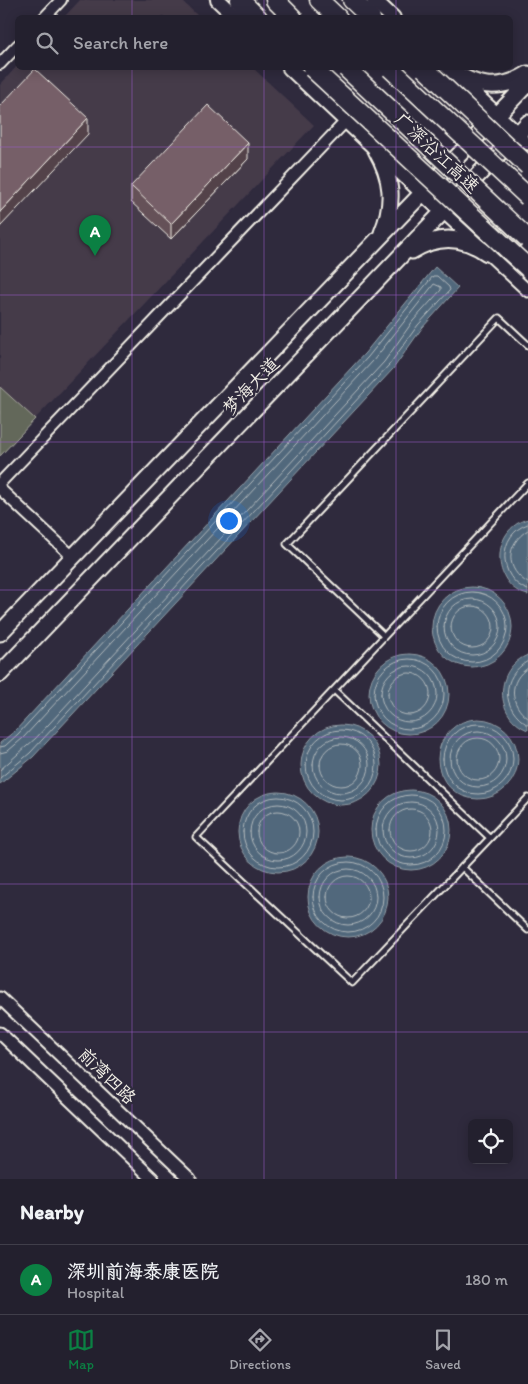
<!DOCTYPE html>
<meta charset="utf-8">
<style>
body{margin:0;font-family:Itim,"LXGW WenKai TC",sans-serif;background:#2b2836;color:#f1f3f6}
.controls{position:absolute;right:15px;bottom:15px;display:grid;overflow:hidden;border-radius:8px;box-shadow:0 2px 12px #0003}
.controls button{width:45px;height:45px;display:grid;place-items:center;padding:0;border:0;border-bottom:1px solid #403e4a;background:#23202e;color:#f1f3f6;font:25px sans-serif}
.you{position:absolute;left:228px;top:520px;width:18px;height:18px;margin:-12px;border:4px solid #fff;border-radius:50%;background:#1a73e8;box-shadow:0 0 0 8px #1a73e833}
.badge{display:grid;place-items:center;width:32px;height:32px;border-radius:50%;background:#0b8043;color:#fff;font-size:16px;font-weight:700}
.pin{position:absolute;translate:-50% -41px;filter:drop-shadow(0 1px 2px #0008)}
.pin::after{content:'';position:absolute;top:26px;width:18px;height:15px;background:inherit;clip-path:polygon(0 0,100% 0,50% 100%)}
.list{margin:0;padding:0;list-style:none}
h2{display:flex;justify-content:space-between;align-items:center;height:65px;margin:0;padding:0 20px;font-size:21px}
h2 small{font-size:16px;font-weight:400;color:#a3a3aa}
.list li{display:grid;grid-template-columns:32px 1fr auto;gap:15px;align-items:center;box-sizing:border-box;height:70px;padding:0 20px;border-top:1px solid #403e4a}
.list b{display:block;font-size:19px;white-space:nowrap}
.list p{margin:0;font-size:16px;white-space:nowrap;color:#a3a3aa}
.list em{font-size:16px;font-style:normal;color:#a3a3aa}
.icon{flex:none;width:28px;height:28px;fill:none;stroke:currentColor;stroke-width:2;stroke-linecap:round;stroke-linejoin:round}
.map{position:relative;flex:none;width:528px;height:1179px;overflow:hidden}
.search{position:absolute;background:#23202e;box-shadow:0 2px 12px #0003;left:15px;right:15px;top:15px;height:55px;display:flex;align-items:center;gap:12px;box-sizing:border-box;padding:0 18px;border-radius:8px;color:#a3a3aa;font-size:19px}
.sheet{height:135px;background:#23202e}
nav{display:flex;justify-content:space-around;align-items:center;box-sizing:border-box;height:70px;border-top:1px solid #403e4a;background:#23202e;font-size:14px;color:#a3a3aa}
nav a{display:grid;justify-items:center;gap:2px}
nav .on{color:#0b8043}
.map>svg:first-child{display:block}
.built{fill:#443a4a}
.green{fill:#63685a;stroke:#acaca1}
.water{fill:#51687c;stroke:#929fa7}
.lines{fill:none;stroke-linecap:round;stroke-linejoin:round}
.shore{stroke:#b3babd;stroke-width:1}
.service-casing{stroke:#f4f1e8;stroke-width:9}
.minor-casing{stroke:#f4f1e8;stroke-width:14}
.tertiary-casing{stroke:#f4f1e8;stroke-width:15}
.secondary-casing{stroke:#f4f1e8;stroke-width:18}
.primary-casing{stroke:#f4f1e8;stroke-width:19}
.motorway-casing{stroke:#f4f1e8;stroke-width:21}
.service{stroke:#2f2a3d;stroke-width:5}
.minor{stroke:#2f2a3d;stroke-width:10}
.tertiary{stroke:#2f2a3d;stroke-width:11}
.secondary{stroke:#2f2a3d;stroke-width:14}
.primary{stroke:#2f2a3d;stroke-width:15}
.motorway{stroke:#2f2a3d;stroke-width:18}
.motorway-bridge-casing{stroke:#f4f1e8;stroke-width:21;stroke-linecap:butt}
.motorway-bridge{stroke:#2f2a3d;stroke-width:18}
.wall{fill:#655159;stroke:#f4f1e8}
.shaded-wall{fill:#534249;stroke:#f4f1e8}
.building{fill:#765e68;stroke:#f4f1e8}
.grid{fill:none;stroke:#995dc9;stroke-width:1;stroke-opacity:0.55}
.labels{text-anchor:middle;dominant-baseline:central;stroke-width:4.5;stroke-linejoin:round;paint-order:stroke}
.street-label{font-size:18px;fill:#f4f1e8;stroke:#2f2a3d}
</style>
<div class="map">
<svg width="528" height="1179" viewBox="0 0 528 1179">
<rect width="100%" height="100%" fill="#2f2a3d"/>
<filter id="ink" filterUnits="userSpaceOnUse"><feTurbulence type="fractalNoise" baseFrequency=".02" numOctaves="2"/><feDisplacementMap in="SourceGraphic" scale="10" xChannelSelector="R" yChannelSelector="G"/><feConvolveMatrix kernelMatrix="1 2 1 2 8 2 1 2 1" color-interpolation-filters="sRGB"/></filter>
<g filter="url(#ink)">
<path class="built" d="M80,0H181L199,17H64Z
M17,66L253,68L314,125L35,419L0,387V85Z"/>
<path class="green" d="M0,387L35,419L0,456Z"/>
<path class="water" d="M435,267L458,288L422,328L393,369L33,757L0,784V743L15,731L365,353Z
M528,519V595C490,586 491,528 528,519Z
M432 627a40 40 0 1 1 80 0a40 40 0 1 1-80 0Z
M369 694a40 40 0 1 1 80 0a40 40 0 1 1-80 0Z
M528,655V730C494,717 494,668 528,655Z
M438 759a40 40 0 1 1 80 0a40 40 0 1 1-80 0Z
M301 765a40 40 0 1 1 80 0a40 40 0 1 1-80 0Z
M371 830a40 40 0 1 1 80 0a40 40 0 1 1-80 0Z
M238 832a40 40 0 1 1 80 0a40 40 0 1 1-80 0Z
M308 897a40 40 0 1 1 80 0a40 40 0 1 1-80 0Z"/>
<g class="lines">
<path class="shore" d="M528,524C497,534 497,579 528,590
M528,530C505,544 505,570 528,583
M437 627a35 35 0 1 1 70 0a35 35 0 1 1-70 0Z
M444 627a28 28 0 1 1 56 0a28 28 0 1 1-56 0Z
M451 627a21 21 0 1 1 42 0a21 21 0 1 1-42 0Z
M374 694a35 35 0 1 1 70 0a35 35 0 1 1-70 0Z
M528,661C500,677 501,709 528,725
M381 694a28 28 0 1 1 56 0a28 28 0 1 1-56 0Z
M528,668C508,680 509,705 528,718
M388 694a21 21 0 1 1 42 0a21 21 0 1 1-42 0Z
M443 759a35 35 0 1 1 70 0a35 35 0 1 1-70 0Z
M306 765a35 35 0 1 1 70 0a35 35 0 1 1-70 0Z
M450 759a28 28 0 1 1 56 0a28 28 0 1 1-56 0Z
M313 765a28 28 0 1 1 56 0a28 28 0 1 1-56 0Z
M457 759a21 21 0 1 1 42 0a21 21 0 1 1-42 0Z
M320 765a21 21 0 1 1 42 0a21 21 0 1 1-42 0Z
M0,747L5,746L18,734L368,357L433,276H437L449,287L450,290L418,325L389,365L30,753L0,778
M0,753L8,751L23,738L373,361L434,284L441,287V290L413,321L384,362L36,738L0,770
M376 830a35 35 0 1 1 70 0a35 35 0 1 1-70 0Z
M243 832a35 35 0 1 1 70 0a35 35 0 1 1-70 0Z
M383 830a28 28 0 1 1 56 0a28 28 0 1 1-56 0Z
M250 832a28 28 0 1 1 56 0a28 28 0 1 1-56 0Z
M390 830a21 21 0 1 1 42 0a21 21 0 1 1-42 0Z
M257 832a21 21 0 1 1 42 0a21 21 0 1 1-42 0Z
M313 897a35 35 0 1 1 70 0a35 35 0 1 1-70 0Z
M320 897a28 28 0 1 1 56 0a28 28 0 1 1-56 0Z
M327 897a21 21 0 1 1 42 0a21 21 0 1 1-42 0Z"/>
<defs>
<path id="service" d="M528,483L196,837L352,983L528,798
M384,636L287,544L499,318L528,345
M334,690L490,838
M462,867L528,930"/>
<path id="minor" d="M44,18L61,0
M0,64L18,45
M0,483L346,121
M0,489L73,557"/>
<path id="tertiary" d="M517,134L528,144
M443,212L528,291
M0,998L190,1179
M0,1033L153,1179"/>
<path id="secondary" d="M218,0L237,18
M374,0L393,18
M290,68L443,212
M454,75L517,134"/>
<path id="primary" d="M447,68C475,86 497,93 528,74
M376,150C392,178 395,202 382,233
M412,251C437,235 462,235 487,253
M0,633L528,83
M0,674L528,123"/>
<path id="motorway" d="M240,0L258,18
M275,0L293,18
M319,0L338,18
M352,0L371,18"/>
</defs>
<use href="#service" class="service-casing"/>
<use href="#minor" class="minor-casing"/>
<use href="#tertiary" class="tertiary-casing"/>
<use href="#secondary" class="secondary-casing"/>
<use href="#primary" class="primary-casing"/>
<use href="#motorway" class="motorway-casing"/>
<use href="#service" class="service"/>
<use href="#minor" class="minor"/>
<use href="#tertiary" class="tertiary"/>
<use href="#secondary" class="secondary"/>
<use href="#primary" class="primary"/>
<use href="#motorway" class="motorway"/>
<defs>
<path id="motorway-bridge" d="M312,68L528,268
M346,68L528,239
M390,68L528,197
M424,68L528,166"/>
</defs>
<use href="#motorway-bridge" class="motorway-bridge-casing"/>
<use href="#motorway-bridge" class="motorway-bridge"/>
</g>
<path class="wall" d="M248,159L171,239L131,202V186Z"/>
<path class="shaded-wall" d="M88,118V134L0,227V212Z
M248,143V159L171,239V224Z"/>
<path class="building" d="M35,69L88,118L0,212V106Z
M208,105L248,143L171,224L131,186Z"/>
</g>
<path class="grid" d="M132,0V18M264,0V18M396,0V18M132,68V1179M264,68V1179M396,68V1179M0,147H528M0,295H528M0,442H528M0,590H528M0,737H528M0,884H528M0,1032H528"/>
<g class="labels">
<g class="street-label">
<text transform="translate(437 153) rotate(43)">广深沿江高速</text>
<text transform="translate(251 386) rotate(-46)">梦海大道</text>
<text transform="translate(107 1076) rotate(44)">前湾四路</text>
</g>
</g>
</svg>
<div class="controls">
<button><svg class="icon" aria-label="locate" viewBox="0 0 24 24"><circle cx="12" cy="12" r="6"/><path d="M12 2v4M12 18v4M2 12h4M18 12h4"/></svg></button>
</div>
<div class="you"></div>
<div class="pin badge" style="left:95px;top:256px">A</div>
<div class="search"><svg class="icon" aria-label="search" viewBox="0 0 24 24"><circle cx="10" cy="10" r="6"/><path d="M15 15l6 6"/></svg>Search here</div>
</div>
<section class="sheet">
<h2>Nearby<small></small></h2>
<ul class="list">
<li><span class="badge">A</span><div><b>深圳前海泰康医院</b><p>Hospital</p></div><em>180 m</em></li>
</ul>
</section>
<nav>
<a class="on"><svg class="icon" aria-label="map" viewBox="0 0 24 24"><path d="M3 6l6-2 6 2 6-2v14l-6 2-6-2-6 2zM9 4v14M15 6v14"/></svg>Map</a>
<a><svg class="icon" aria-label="directions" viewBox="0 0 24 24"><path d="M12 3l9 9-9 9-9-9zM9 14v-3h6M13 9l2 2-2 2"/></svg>Directions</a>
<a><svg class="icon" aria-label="saved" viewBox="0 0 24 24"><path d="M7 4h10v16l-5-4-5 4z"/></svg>Saved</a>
</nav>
